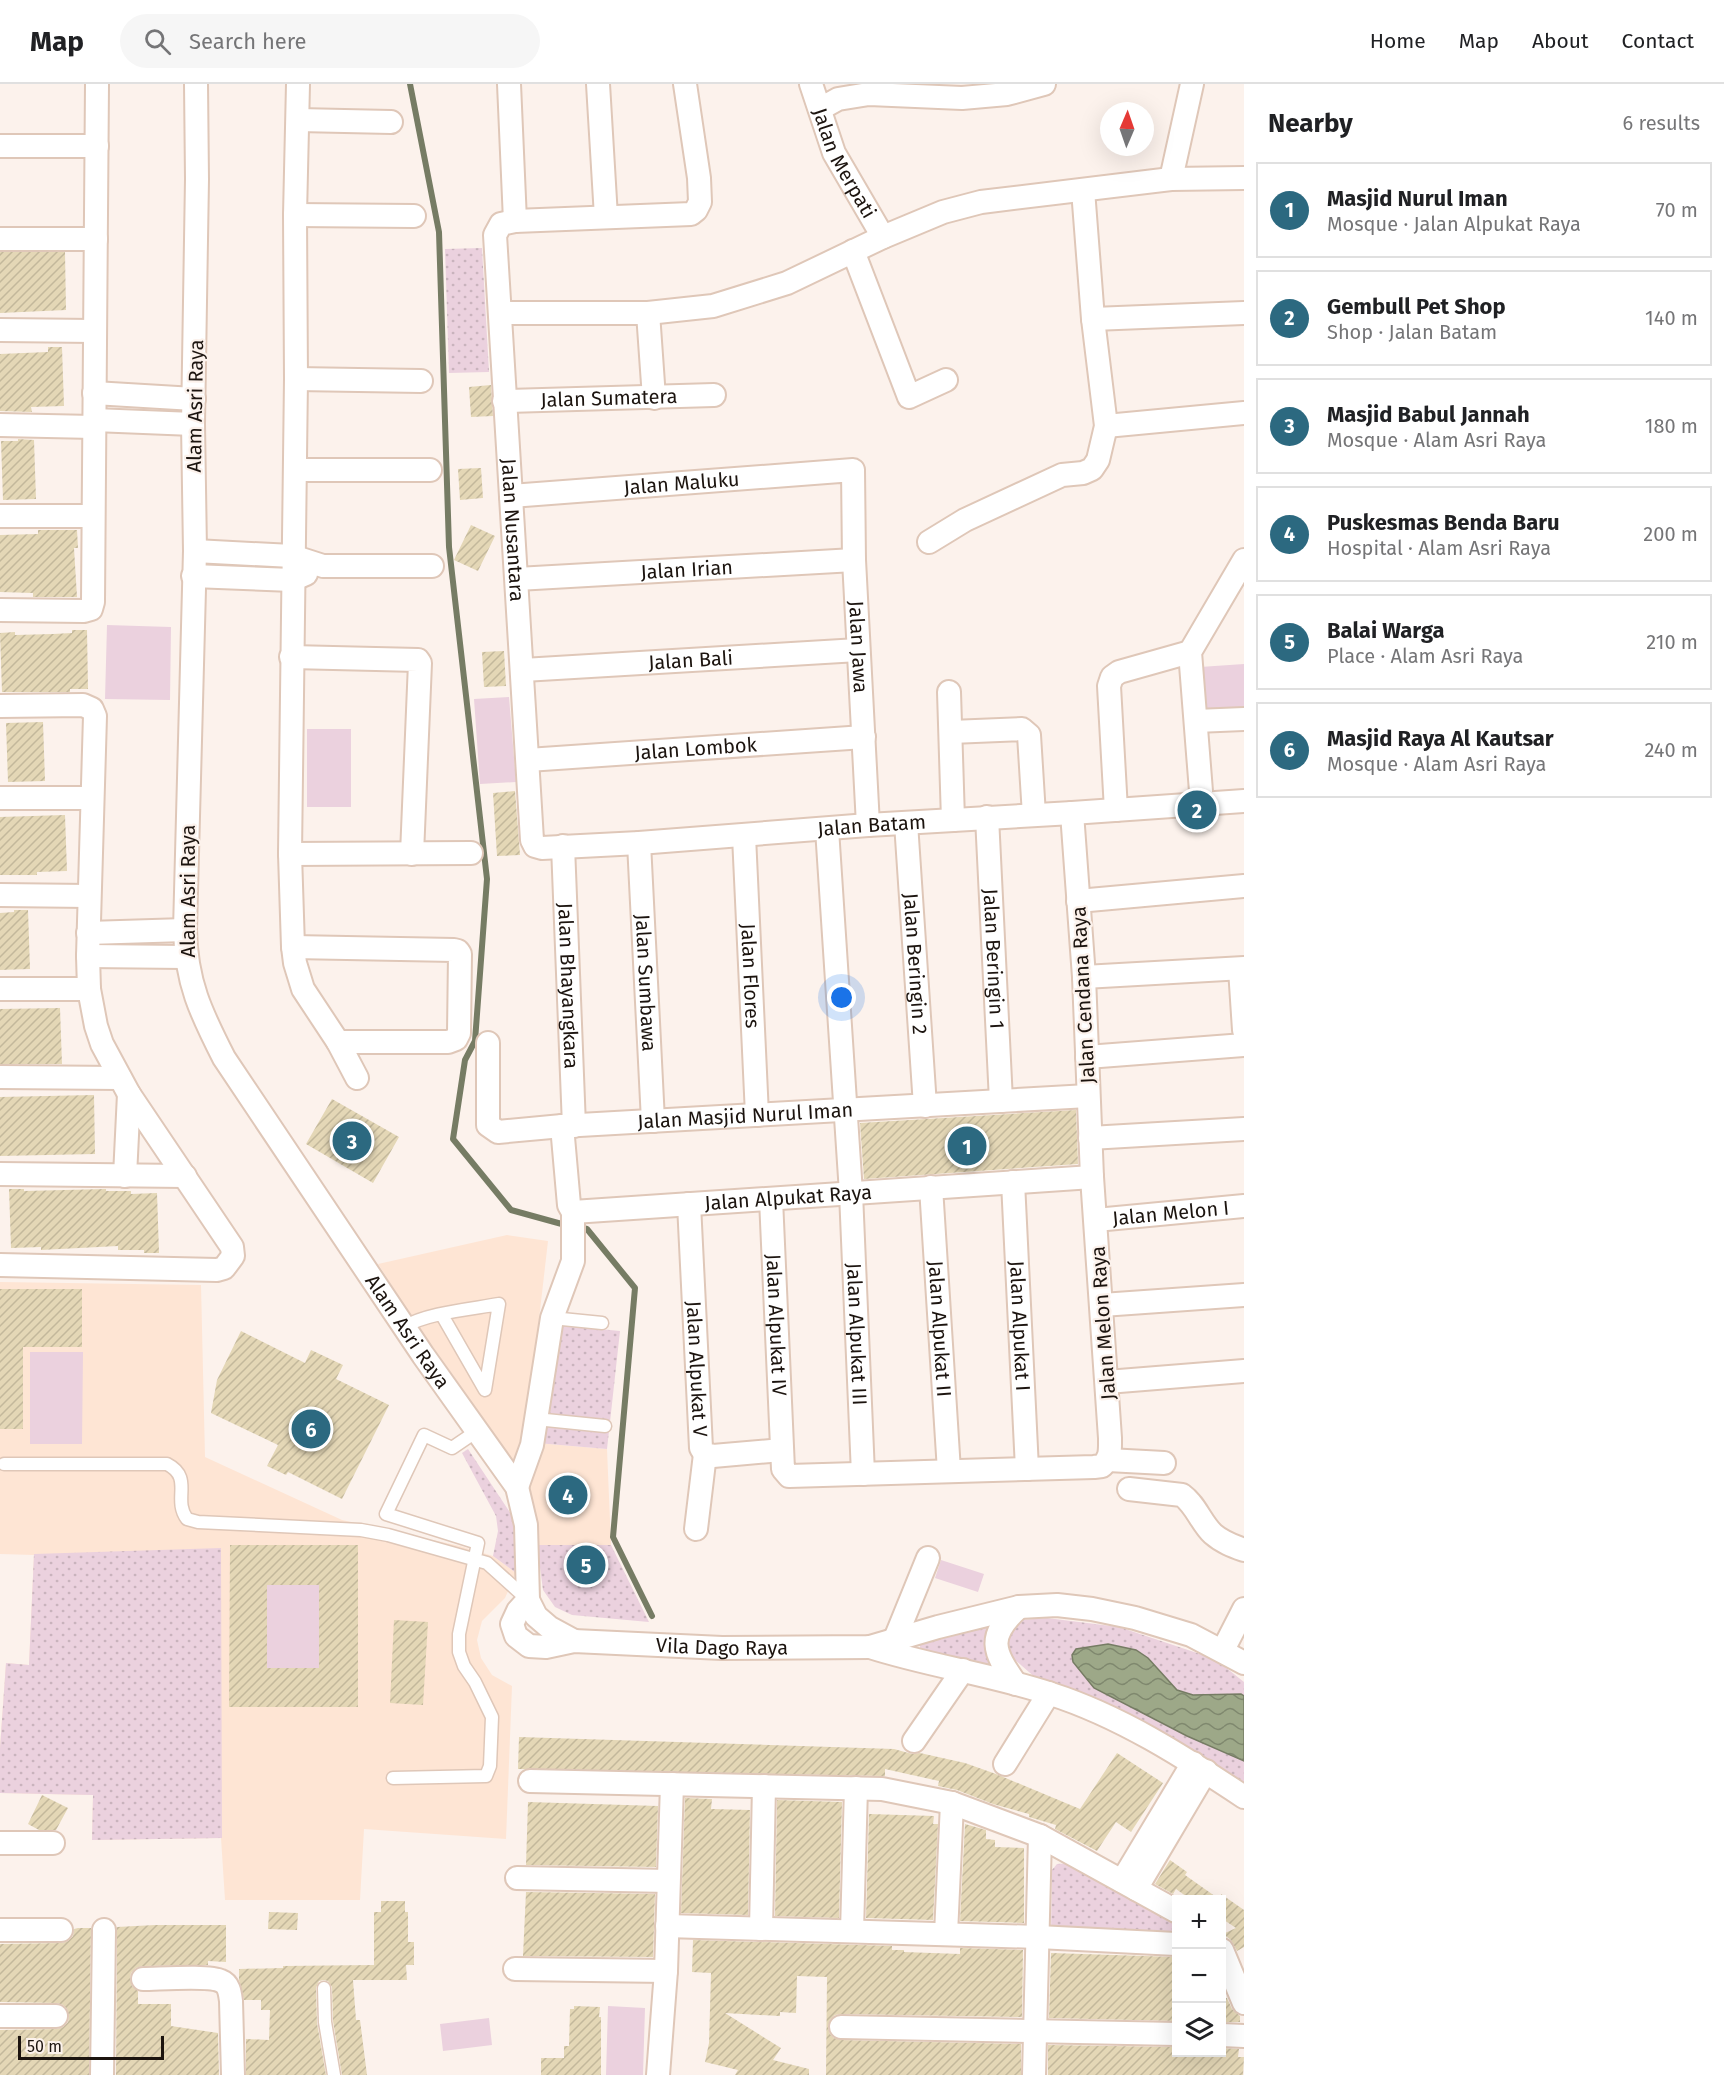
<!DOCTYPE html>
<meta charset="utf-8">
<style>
body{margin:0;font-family:"Fira Sans",sans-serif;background:#f6f6f6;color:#202124}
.controls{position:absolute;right:18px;bottom:18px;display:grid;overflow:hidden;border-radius:0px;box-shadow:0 6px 24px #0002}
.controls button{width:54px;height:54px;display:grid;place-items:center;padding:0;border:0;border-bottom:2px solid #e0e0e0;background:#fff;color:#202124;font:30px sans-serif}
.compass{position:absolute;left:1100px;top:18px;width:54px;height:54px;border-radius:50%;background:#fff;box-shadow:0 6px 24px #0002;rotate:2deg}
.scale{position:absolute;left:18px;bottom:15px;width:146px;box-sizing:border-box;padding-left:6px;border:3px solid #1c140f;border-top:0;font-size:16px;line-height:21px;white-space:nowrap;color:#1c140f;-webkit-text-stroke:4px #fcf2ec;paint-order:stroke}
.you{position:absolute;left:842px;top:914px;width:21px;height:21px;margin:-15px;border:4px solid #fff;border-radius:50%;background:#1a73e8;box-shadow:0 0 0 9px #1a73e833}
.badge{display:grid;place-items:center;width:39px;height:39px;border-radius:50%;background:#2c6980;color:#fff;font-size:20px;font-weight:700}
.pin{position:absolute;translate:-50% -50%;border:3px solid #fff;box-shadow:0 2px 6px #0006}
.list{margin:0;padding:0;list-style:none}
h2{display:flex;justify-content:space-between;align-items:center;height:78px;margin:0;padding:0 24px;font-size:26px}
h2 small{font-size:20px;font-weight:400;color:#757577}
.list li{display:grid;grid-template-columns:39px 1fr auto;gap:18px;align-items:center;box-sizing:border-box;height:96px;margin:0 12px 12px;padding:0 12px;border:2px solid #e0e0e0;border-radius:0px}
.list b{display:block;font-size:22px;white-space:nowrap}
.list p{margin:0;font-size:20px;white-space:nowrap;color:#757577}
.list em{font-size:20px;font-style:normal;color:#757577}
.icon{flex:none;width:33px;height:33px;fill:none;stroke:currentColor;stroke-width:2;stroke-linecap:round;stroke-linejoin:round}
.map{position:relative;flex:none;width:1244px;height:1991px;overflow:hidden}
header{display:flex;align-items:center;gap:36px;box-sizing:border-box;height:84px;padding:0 30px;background:#fff;border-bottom:2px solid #e0e0e0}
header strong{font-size:28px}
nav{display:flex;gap:33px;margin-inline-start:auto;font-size:21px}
.search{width:420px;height:54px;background:#f6f6f6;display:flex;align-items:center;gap:15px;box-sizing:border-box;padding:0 21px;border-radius:33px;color:#757577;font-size:22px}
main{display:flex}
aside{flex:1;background:#fff}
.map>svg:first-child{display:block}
.built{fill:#fee5d4}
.grass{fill:url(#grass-dots)}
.pitch{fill:#ebd1de}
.water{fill:url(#water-waves);stroke:#767c64;stroke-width:1.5}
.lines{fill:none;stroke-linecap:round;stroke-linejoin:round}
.stream{stroke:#767c64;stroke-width:6}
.building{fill:url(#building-hatch);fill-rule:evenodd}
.service-casing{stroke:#dfc7b8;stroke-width:15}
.minor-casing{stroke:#dfc7b8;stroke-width:26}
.service{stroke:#fff;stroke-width:12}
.minor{stroke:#fff;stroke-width:22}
.labels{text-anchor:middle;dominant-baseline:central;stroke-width:4.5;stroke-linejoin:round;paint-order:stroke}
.street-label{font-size:20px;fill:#1c140f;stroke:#fcf2ec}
</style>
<header>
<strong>Map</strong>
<div class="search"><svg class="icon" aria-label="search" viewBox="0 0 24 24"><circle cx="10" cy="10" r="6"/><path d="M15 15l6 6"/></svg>Search here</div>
<nav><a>Home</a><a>Map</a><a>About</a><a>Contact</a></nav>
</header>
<main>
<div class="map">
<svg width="1244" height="1991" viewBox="0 0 1244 1991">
<defs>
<pattern id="grass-dots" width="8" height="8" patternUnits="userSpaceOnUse" patternTransform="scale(1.5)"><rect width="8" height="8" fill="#ebd1de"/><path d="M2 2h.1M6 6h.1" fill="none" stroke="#c9b3bd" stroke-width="1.8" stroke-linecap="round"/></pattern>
<pattern id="water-waves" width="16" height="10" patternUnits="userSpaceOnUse" patternTransform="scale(1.5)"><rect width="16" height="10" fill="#9da888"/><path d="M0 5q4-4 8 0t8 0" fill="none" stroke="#7f886e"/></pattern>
<pattern id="building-hatch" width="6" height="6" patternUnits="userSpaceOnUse" patternTransform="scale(1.5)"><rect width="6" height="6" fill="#e4d7b6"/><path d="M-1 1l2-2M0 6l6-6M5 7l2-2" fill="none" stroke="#c3b89b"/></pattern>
</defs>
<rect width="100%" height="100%" fill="#fcf2ec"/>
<path class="built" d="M507,1151L548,1157L525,1357L515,1379L414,1236L378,1180Z
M0,1198L201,1201L205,1373L342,1436L460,1462L493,1472L516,1489L505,1514L482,1537L477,1556L481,1574L492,1591L512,1602L506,1755L364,1745L360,1816H225L221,1754L92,1756L93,1711L0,1709V1664L6,1579L29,1581L34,1471L0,1470Z
M537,1359L607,1365L611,1461H537L523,1403Z"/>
<path class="grass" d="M482,164L489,288L449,289L445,165Z
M558,1241L620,1247L607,1365L537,1359Z
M468,1365L511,1430L516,1446V1489L493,1472L498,1447L496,1432L462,1369Z
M537,1461H611L649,1538L572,1531L555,1523L543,1506Z
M221,1464L222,1754L92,1756L93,1711L0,1709V1664L6,1579L29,1581L34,1470Z
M1047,1534L1119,1543L1215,1575L1244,1598V1704L1045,1602L1015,1576L1008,1565L1010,1547L1019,1536Z
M993,1542L1000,1585L920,1566V1560Z
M1072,1779L1176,1837V1856L1051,1850L1052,1786L1057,1780Z"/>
<path class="pitch" d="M107,541L171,543L170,616L105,615Z
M1244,580V625L1203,627L1200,583Z
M509,613L516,698L480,700L474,615Z
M307,645H351V723H307Z
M30,1268H83L82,1360H30Z
M941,1476L984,1490L978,1508L935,1494Z
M267,1501H319V1584H267Z
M608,1922L645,1924L643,1991H606Z
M489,1934L492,1961L443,1967L440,1940Z"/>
<path class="water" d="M1108,1560L1136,1566L1148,1574L1177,1606L1193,1611L1241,1610L1244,1612V1677L1187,1652L1094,1604L1073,1578L1072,1571L1076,1565Z"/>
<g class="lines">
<path class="stream" d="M410,0L439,148L449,463L487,795L475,957L465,976L453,1055L511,1126L569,1142
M579,1143L587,1145L635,1204L613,1453L652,1532"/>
</g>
<path class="building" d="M0,168H65L66,226L0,229Z
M48,263H62L64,322L31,323L32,328L0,327V270L48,268Z
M491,301L493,332L471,333L469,303Z
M18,355L34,356L36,415L3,416L1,357H18Z
M481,384L483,414L460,416L458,385Z
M471,441L495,452L478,487L454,476Z
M38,446H77L78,464H74L77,513H33V509L0,508V451L38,450Z
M72,546H87L88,605H70V608H2L0,549L15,548V551L53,550L72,549Z
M504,567L506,602L484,603L482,568Z
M43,638L45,697L8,698L6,639Z
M515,707L520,771L497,772L493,709Z
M65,731L67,787L37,788V791H0V733Z
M14,826H28L30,885L0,886V829L14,828Z
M60,924L62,980H0V925Z
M94,1011L95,1070L0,1072V1013Z
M332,1015L399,1053L373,1099L306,1060Z
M1076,1026L1078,1080L864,1095L860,1039Z
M9,1105H24V1107L106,1105V1107H131V1110L157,1109L159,1169H144V1166H118V1162L41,1166V1163L11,1164Z
M0,1205H82V1263H23V1345H0Z
M241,1247L305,1279L311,1266L343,1281L336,1295L389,1321L342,1415L288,1388L286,1391L267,1382L278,1361L211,1329L217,1296Z
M230,1461H358V1623H229ZM267,1501H319V1584H267Z
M574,1469L600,1472L598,1494L572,1491Z
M394,1536L428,1538L423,1621L390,1619Z
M519,1653L894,1665L912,1670L920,1669L965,1679L996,1690L1080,1725L1117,1669L1163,1699L1131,1748L1116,1738L1097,1767L1055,1745L1056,1741L1029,1733V1730L993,1720L957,1706L938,1702L939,1697L885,1685V1692L518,1685Z
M42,1711L68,1724L56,1746H39L28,1740Z
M685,1714L712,1715L711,1725L750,1726L748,1831L681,1829Z
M777,1716L842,1718L839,1834L775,1832Z
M528,1718L658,1722L656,1783L526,1781Z
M869,1730L934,1732L933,1740H938L933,1836L866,1834Z
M965,1740L986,1746V1755L995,1756V1763L1024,1764V1839L960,1837Z
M1170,1776L1187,1788L1185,1791L1219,1815H1190L1176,1805L1173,1810L1155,1800Z
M526,1808L655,1810L653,1873L523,1872Z
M1221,1810L1244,1826V1863L1237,1867L1231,1856L1223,1850L1236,1844L1221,1834Z
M381,1817H405V1828H408V1858H414V1881H406L407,1896H353L356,1936H360L367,1991H342L333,1937L332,1903L328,1897L324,1896L319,1897L316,1904L317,1939L326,1991H246V1955L269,1956L270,1926H261V1916H244L239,1896V1885L283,1884V1882L374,1881V1828H381Z
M269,1828L298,1829L297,1846L268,1845Z
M155,1841H226V1878L208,1877V1881L142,1882L136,1884L131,1889L130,1895L132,1902L138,1907V1920H171V1942L218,1949L219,1991H116L117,1843Z
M78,1844H91L89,1991H0V1946L57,1945L63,1943L68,1938L69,1933L67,1925L63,1921L57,1919L0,1918V1860L62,1859L68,1857L73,1852L74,1845Z
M693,1856L892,1862V1866H904V1868L960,1870V1864L1023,1866L1022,1933L841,1930L835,1931L830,1936L828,1943L830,1950L834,1954L841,1956L1021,1960V1991H826L827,1893L797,1892L796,1929L780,1928V1932L725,1929L781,1964L773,1976L809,1985V1991H735L738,1986L705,1978L709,1959L711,1889L692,1888Z
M1051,1869L1176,1873V1937L1049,1934Z
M1221,1914H1227L1232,1925L1240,1932V1938H1221Z
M574,1922L600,1923L599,1933H601V1991H541V1974H564V1962H569L570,1925H574Z
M1048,1961L1176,1963V1969L1221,1971V1964L1239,1965L1238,1973H1244L1243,1991H1048Z"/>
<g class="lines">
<defs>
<path id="service" d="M552,1234L602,1239
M404,1243C426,1229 472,1225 499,1220L485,1306L442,1231
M536,1335L605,1342
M4,1380H167C194,1394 172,1415 187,1435L198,1438L361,1446L388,1451L487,1479L527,1515
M393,1694L486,1692L490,1682L492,1633L475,1598L464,1582L459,1568V1550L478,1459L386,1430L424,1351L452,1364L477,1347
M324,1904L325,1938L334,1991"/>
<g id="minor">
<path id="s1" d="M196,0L197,95L193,340L195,467L185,846C186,898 201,929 224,974L423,1271L517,1403L526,1441L528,1516L536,1532L550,1544L574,1557"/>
<path d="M298,0L295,131L296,295L290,770L293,863L295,879L303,905L338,958L357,994"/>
<path d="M509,0L515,137"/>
<path d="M598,0L606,133"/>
<path id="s2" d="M685,0L699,94L700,118L696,126L691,130L515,137L501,140L495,151L532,756L535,762L542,764L639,759L868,741L1072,729L1244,717"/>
<path id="s3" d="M811,0L834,69L883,153"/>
<path d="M820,25L838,15L869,10L962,14L1007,10L1044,0"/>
<path d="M298,36L391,38"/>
<path d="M0,62H97"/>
<path d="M1171,95L1192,0"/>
<path d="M295,131L414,132"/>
<path d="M0,155H96"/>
<path d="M853,167L909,313L946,296"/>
<path d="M500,229H648L713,222L787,199L883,153L943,128L981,118L1171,95L1244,94"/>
<path d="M648,229L654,314"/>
<path d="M1093,235L1244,229"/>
<path d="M0,246L94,247"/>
<path d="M296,295L421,297"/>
<path d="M94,309L194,315"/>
<path id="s4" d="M504,317L714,311"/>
<path d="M94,336L193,340"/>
<path d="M0,341L94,343"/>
<path d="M1106,342L1244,329"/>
<path d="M295,386H430"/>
<path id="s5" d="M511,412L853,386L854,476L868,741"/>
<path d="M0,432H92"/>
<path d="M929,458L965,436L1062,391L1083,389L1092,385L1098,376L1106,342L1093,235L1083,106"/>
<path d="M195,467L292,472L323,482H432"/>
<path d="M193,492L292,496L306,490"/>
<path id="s6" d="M517,495L854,476"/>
<path d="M0,526L84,527L91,525L93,518L97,0"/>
<path d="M291,573L418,576L420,579L412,770"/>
<path id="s7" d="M523,586L858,566"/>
<path d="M949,608L953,736"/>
<path d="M0,622L83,621L92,625L95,632L88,872L89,905L96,942L102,960L129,1010L232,1163L233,1172L224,1184L217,1186L0,1181"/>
<path d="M1196,637L1244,635"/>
<path d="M951,648L1022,645L1029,651L1034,731"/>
<path id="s8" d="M528,676L864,653"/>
<path d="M0,714H92"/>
<path d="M1202,720L1190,568L1244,476"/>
<path d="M1116,726L1109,602L1112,593L1119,588L1190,568"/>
<path id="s9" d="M987,733L1001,1017"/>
<path id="s10" d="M906,739L925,1022"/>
<path id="s11" d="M827,745L851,1109L863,1390"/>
<path id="s12" d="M744,752L757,1031"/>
<path id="s13" d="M639,759L653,1037"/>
<path id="s14" d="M563,762L574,1042"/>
<path d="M290,770L471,769"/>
<path d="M0,811L89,812"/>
<path d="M1078,817L1244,802"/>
<path d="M88,849L185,846"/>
<path d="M293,863L454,866L458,867L460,870L459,949L456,955L448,958H338"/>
<path d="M88,872L185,873"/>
<path d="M1240,885L1244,946"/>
<path d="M1084,893L1244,884"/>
<path d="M0,905H89"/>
<path id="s15" d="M488,959V1041L498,1048L562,1042L1088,1012"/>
<path d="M1087,973L1244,961"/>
<path d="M0,993L120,994"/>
<path id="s16" d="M562,1042L569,1121L573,1128L1092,1093"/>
<path d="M1090,1054L1244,1045"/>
<path d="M0,1090L185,1092"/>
<path d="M125,1092L129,1010"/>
<path id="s17" d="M1013,1098L1027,1385"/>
<path id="s18" d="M931,1103L949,1387"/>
<path id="s19" d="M771,1115L783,1385L789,1392L1094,1383L1102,1382C1111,1373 1110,1367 1110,1354L1092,1093L1084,893L1072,729"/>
<path id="s20" d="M689,1120L701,1364L705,1370L713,1372L782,1366"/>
<path id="s21" d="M1096,1136L1244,1122"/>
<path d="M1102,1221L1244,1211"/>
<path d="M1107,1298L1244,1287"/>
<path d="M1108,1376L1164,1379"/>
<path d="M517,1403L532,1361L552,1234L573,1177V1128"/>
<path d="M1129,1405L1182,1411C1196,1421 1201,1439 1213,1450C1222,1458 1233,1462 1244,1466"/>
<path d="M696,1445L705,1370"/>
<path id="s22" d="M528,1516L518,1527L512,1540L516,1552L529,1562L546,1563L574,1557L722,1564L870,1563L938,1543L1019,1523L1057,1521L1092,1525L1135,1534L1191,1551L1244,1579"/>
<path d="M895,1555L928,1474"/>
<path d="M870,1563C929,1582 991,1590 1051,1610C1120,1632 1184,1673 1244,1713"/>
<path d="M1223,1566L1244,1525"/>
<path d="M1016,1600C993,1567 986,1553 1019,1523"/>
<path d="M914,1657L963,1586"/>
<path d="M1005,1680L1049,1609"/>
<path d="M530,1697L882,1705L952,1719L1040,1752L1176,1827"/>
<path d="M0,1759H53"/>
<path d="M517,1794L668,1797"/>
<path d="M1122,1797L1193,1679"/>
<path d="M1136,1805L1206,1687"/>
<path d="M667,1842L1038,1853L1176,1860"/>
<path d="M761,1845L764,1702"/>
<path d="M0,1846H61"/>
<path d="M852,1847L856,1704"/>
<path d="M946,1850L952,1719"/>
<path d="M1222,1866L1244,1919"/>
<path d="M515,1885L666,1887"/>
<path d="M143,1895C159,1895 209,1891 221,1897C229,1900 230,1909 231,1917L233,1991"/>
<path d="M0,1932H56"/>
<path d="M841,1943L1176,1950"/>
<path d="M1222,1951L1244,1952"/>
<path d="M102,1991L104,1846"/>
<path d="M658,1991L666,1887L672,1700"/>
<path d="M1034,1991L1040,1752"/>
</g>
</defs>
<use href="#service" class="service-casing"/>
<use href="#minor" class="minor-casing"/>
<use href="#service" class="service"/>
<use href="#minor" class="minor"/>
</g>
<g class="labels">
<g class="street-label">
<text stroke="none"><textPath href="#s3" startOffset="86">Jalan Merpati</textPath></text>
<text stroke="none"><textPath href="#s4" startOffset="105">Jalan Sumatera</textPath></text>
<text transform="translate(195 322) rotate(-89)">Alam Asri Raya</text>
<text stroke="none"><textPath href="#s5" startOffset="171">Jalan Maluku</textPath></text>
<text stroke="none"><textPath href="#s2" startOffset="633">Jalan Nusantara</textPath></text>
<text stroke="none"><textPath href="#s6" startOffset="170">Jalan Irian</textPath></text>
<text stroke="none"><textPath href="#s5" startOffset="520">Jalan Jawa</textPath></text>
<text stroke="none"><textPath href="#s7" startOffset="168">Jalan Bali</textPath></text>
<text stroke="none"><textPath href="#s8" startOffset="168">Jalan Lombok</textPath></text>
<text stroke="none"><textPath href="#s2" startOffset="1288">Jalan Batam</textPath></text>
<text transform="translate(188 807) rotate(-90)">Alam Asri Raya</text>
<text stroke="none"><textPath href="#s9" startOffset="142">Jalan Beringin 1</textPath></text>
<text stroke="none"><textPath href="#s10" startOffset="141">Jalan Beringin 2</textPath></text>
<text stroke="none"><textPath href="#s12" startOffset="140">Jalan Flores</textPath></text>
<text stroke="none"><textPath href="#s13" startOffset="140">Jalan Sumbawa</textPath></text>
<text stroke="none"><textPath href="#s14" startOffset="140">Jalan Bhayangkara</textPath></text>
<text transform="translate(1083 911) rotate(-93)">Jalan Cendana Raya</text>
<text stroke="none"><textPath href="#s15" startOffset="342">Jalan Masjid Nurul Iman</textPath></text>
<text stroke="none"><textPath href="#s16" startOffset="303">Jalan Alpukat Raya</textPath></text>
<text stroke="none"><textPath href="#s21" startOffset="75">Jalan Melon I</textPath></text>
<text transform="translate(1103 1239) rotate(-94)">Jalan Melon Raya</text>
<text stroke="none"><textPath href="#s19" startOffset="126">Jalan Alpukat IV</textPath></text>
<text stroke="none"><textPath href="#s17" startOffset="144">Jalan Alpukat I</textPath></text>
<text stroke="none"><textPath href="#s18" startOffset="142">Jalan Alpukat II</textPath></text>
<text stroke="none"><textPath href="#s1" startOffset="1311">Alam Asri Raya</textPath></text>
<text stroke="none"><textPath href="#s11" startOffset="506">Jalan Alpukat III</textPath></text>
<text stroke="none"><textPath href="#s20" startOffset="165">Jalan Alpukat V</textPath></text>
<text stroke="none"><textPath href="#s22" startOffset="252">Vila Dago Raya</textPath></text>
</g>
</g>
</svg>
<div class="controls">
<button>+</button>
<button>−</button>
<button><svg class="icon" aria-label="layers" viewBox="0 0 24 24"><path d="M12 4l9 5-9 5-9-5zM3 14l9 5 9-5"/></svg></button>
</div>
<svg class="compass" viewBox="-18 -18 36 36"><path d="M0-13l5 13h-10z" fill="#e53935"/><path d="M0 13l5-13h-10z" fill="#757577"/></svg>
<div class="scale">50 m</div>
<div class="you"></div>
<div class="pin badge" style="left:967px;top:1062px">1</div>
<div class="pin badge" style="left:1197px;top:726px">2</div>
<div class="pin badge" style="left:352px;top:1057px">3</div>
<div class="pin badge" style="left:568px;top:1411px">4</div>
<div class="pin badge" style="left:586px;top:1481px">5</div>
<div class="pin badge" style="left:311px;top:1345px">6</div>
</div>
<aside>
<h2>Nearby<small>6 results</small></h2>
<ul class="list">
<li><span class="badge">1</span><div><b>Masjid Nurul Iman</b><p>Mosque · Jalan Alpukat Raya</p></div><em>70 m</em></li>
<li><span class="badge">2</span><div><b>Gembull Pet Shop</b><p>Shop · Jalan Batam</p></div><em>140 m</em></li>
<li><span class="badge">3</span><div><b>Masjid Babul Jannah</b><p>Mosque · Alam Asri Raya</p></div><em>180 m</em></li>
<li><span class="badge">4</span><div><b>Puskesmas Benda Baru</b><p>Hospital · Alam Asri Raya</p></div><em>200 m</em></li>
<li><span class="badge">5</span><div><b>Balai Warga</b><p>Place · Alam Asri Raya</p></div><em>210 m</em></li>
<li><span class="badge">6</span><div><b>Masjid Raya Al Kautsar</b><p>Mosque · Alam Asri Raya</p></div><em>240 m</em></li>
</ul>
</aside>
</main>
